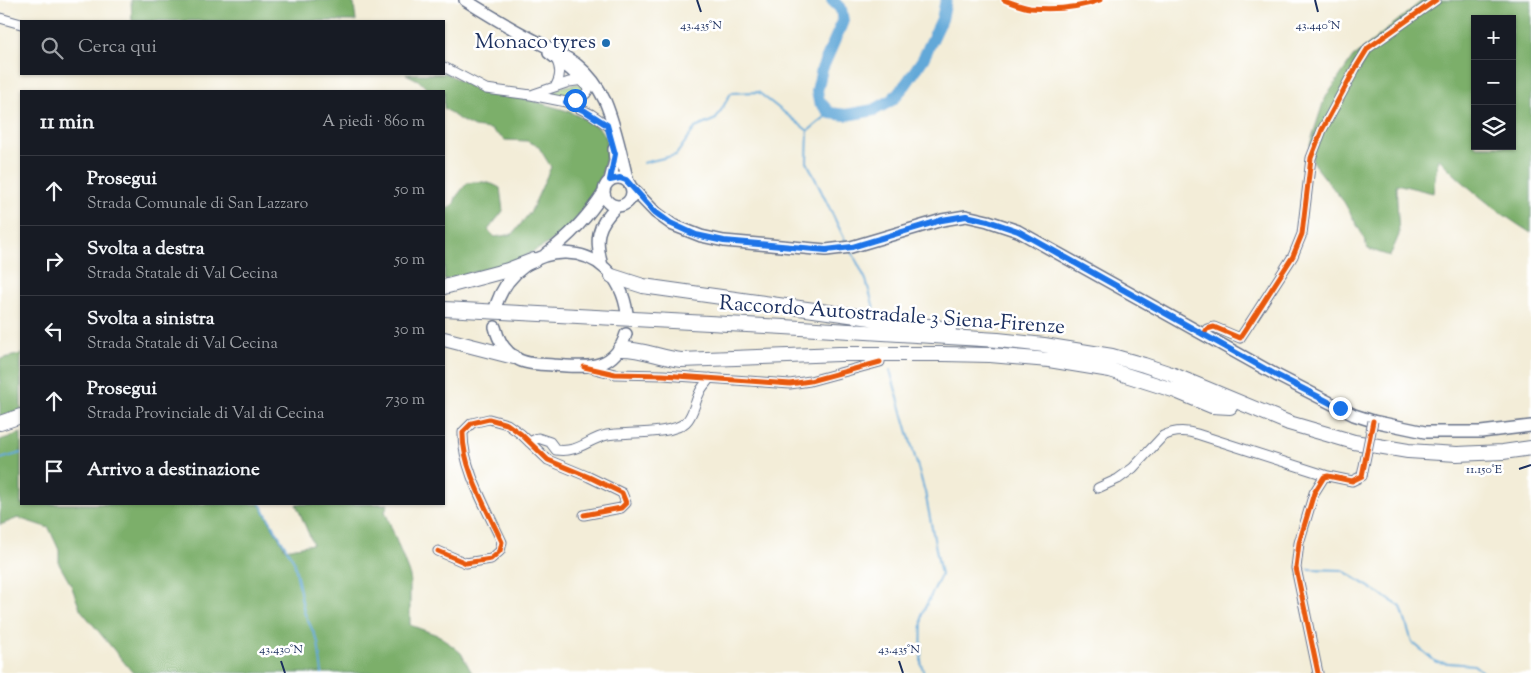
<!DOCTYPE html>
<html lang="it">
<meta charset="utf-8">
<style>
body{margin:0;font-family:"Sorts Mill Goudy",serif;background:#242831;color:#f1f3f6}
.controls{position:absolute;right:15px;top:15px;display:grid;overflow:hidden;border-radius:0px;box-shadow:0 1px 4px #0004}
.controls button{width:45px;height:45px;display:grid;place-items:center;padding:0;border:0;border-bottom:1px solid #363941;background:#171b24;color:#f1f3f6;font:25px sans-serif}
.stop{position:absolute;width:15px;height:15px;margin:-11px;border:4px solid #1a73e8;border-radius:50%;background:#fff}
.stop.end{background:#1a73e8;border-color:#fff;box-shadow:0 1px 5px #0008}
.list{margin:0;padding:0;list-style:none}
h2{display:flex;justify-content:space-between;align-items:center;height:65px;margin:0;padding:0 20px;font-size:21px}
h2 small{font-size:16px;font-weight:400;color:#9ea1a6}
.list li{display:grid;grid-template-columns:32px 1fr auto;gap:15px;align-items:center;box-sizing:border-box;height:70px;padding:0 20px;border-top:1px solid #363941}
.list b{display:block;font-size:19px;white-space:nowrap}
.list p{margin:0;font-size:16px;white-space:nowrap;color:#9ea1a6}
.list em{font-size:16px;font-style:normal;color:#9ea1a6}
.icon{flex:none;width:28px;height:28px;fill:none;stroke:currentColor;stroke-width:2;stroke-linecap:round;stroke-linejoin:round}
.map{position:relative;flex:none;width:1531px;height:673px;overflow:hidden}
.search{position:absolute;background:#171b24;box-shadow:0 1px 4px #0004;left:20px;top:20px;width:425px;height:55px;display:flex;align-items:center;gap:12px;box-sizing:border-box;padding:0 18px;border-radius:0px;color:#9ea1a6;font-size:19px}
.panel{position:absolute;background:#171b24;box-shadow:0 1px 4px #0004;left:20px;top:90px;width:425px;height:415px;border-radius:0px}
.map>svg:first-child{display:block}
.green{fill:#9bcb7a;stroke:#5b7d6c}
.forest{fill:#7caf6a;stroke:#4c6f64;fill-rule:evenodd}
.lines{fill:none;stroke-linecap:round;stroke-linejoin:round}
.stream{stroke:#62a8d8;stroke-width:2}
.river{stroke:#62a8d8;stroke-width:12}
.minor-casing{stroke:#677289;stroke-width:11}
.major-casing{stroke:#677289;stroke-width:14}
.highway-casing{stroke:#677289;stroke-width:16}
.minor{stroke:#fff;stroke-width:9}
.major{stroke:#fff;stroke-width:11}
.highway{stroke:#fff;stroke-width:14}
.minor-bridge-casing{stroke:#677289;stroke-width:11;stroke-linecap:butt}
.minor-bridge{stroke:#fff;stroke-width:9}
.cycleway-casing{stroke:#fff;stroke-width:8}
.cycleway{stroke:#e8590c;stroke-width:5}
.route{stroke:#1a73e8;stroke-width:6}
.ticks{fill:none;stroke:#1b2f5e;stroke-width:2}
.poi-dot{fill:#1f6fb2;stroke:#fff;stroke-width:2}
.labels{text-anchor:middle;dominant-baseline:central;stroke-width:5;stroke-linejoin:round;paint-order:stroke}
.poi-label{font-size:21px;fill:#1b2f5e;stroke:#fff;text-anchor:end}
.street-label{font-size:21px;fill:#1b2f5e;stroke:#fff}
.ticks-label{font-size:12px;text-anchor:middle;fill:#1b2f5e;stroke:#fff;stroke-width:5;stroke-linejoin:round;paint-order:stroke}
</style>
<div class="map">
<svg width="1531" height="673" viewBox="0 0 1531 673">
<rect width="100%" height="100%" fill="#fff"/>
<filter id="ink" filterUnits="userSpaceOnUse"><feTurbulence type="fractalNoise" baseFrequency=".02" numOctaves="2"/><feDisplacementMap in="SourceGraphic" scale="10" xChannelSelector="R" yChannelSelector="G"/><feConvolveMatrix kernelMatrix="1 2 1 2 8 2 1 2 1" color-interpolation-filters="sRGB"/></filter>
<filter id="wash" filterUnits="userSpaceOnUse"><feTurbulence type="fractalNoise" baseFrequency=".0096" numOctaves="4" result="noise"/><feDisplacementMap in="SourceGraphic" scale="20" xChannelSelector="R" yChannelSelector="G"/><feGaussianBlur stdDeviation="1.12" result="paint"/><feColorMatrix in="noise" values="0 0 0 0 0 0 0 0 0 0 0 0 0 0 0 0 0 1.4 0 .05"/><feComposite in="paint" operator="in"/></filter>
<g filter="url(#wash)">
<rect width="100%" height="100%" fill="#f3edd8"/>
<path class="green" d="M578,84L584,89L583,92L570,98L548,94L562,87Z"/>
<path class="forest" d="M131,0H349L354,4L356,21H132Z
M1423,0H1531V233C1497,212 1466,187 1438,158L1433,193L1396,184L1399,235L1390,256L1368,249L1362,234L1344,202L1313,163L1310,144L1324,100L1353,57ZM1475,19H1512V146H1475Z
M444,72L482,93L530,100L568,111L587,120L600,129L606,138L608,152L599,184L588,203L567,230L544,246L515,261L444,280V211L454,204L456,197L467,183C480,181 488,181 500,188L503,211L488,230L495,237L513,234L531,211L551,167L538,146L527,141L505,140L490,129L474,127L460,120L444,108V91H429L418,80L406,74H444Z
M21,354V410L0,417V359Z
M21,433V504H260L285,549L313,544L296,504H388L385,511L410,576V625L440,636L461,653L472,673H133L80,609L71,585L59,564V550L49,528L18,518L0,525V440Z"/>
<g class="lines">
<path class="stream" d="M808,131L807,162L847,244
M643,163L676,155L695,128L716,119L731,93L758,92L808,131L830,113
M852,252L866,280L874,308
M890,370L925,492L941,575L922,614L921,664L924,673
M0,459L21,453
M260,504L294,561L304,612L318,642L322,673
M1309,569L1342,570L1401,607L1412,642L1436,662L1474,665L1484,673"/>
<path class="river" d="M832,0L841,9L843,21L822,69L817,91L819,101L830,113L846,115L874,110L892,100L906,84L923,59L942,19L946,0"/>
</g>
</g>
<g filter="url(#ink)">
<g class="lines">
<defs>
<path id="minor" d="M0,18L21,24
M444,67L486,89L531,95L566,102L591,114L607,125
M555,87C561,77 561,69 556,59
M534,94L569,82L584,80
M566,102C578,100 591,96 589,82
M1204,334L1207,329L1214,327L1240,338L1246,329L1293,256L1302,234L1311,158L1322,130L1355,69L1368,48L1436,0
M587,367L615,374L663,375L790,384L810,381L880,362
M529,442L538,438L550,442L556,450C579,453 588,439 607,435C627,432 673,435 686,422C693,416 695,402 699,394C701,388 706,383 710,378
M1098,488L1118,479L1133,468L1163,436C1175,430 1185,430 1197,434L1328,476
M438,551L466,563L491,559L500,551L502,542C487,509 462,468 463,432L472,423L489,419L507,424L521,434L548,460L589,477L622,493L626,503L621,508L584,515
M1318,673L1296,568L1299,543L1314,493L1324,477L1328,476L1352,481L1362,476"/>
<path id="major" d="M465,0C484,12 504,24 524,35C559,54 586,61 605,101C616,127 621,155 628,182
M549,53L571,70L586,84
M604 192a14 14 0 1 1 28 0a14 14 0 1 1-28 0Z
M610,180L615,161L614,149
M632,188L655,212L673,225L701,236L724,241L826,250L851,247L942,220L966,216L988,221L1018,231L1276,375L1354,415L1373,421L1425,432H1481L1531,426
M546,254C570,236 588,217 604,192
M602,266C595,239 596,226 617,206
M496,305C520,235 616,234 627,313
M495,327C498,339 504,351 516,358C526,365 541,364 553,365C586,367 614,372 626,334"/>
<path id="highway" d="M612,276L643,286L949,329
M444,287L508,270L534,260
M444,309L784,327L998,340L1044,345L1112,356L1144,365L1171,374L1289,423L1354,442L1408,451L1457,454L1503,452L1531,448
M444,339L514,357
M620,349C641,348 660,358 681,360L839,354H943L990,355L1049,360L1110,370L1176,391L1212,406L1230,407
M0,423L21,416"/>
</defs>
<use href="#minor" class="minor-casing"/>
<use href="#major" class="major-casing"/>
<use href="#highway" class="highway-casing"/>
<use href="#minor" class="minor"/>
<use href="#major" class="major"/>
<use href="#highway" class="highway"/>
<defs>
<path id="minor-bridge" d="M1362,476L1373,421"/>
</defs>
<use href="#minor-bridge" class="minor-bridge-casing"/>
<use href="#minor-bridge" class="minor-bridge"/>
<defs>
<path id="cycleway" d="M1004,0C1012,3 1022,7 1030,8C1053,10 1079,8 1100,0
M1204,334L1207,329L1214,327L1240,338L1246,329L1293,256L1302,234L1311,158L1322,130L1355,69L1368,48L1436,0
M584,367L615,374L663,375L790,384L810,381L880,362
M438,551L466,563L491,559L500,551L502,542C487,509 462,468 463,432L472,423L489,419L507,424L521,434L548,460L589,477L622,493L626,503L621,508L584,515
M1318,673L1296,568L1299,543L1314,493L1324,477L1328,476L1352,481L1362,476L1373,421"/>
</defs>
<use href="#cycleway" class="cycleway-casing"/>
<use href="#cycleway" class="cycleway"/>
</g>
</g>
<g class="lines" filter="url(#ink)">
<path class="route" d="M575,100L566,102L585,111L607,125L615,154L610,180L620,178L626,180L655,212L670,223L696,235L724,241L826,250L852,247L942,220L966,216L988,221L1018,231L1276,375L1340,408"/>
</g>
<path class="ticks" d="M697,0L701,12M1315,0L1318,12M1519,469L1531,465M281,661L285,673M899,661L903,673"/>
<circle class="poi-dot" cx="606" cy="43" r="5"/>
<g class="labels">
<g class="poi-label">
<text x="596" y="43">Monaco tyres</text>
</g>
<g class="street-label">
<text transform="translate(892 316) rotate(4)">Raccordo Autostradale 3 Siena-Firenze</text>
</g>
</g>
<g class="ticks-label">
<text x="701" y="29">43.435°N</text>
<text x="1318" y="29">43.440°N</text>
<text x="1484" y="473">11.150°E</text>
<text x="281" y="653">43.430°N</text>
<text x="899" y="653">43.435°N</text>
</g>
</svg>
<div class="controls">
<button>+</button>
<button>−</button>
<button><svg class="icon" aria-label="layers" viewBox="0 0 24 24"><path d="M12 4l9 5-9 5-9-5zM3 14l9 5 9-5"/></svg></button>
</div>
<div class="stop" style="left:575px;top:100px"></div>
<div class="stop end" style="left:1340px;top:408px"></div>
<div class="search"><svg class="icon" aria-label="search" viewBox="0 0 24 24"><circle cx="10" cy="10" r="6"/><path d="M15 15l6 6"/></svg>Cerca qui</div>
<section class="panel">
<h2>11 min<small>A piedi · 860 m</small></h2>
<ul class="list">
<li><svg class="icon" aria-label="ahead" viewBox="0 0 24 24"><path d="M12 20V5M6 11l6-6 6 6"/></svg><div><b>Prosegui</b><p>Strada Comunale di San Lazzaro</p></div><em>50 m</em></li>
<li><svg class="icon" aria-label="right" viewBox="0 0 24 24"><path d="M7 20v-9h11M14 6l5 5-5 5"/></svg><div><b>Svolta a destra</b><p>Strada Statale di Val Cecina</p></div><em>50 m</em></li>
<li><svg class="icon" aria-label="left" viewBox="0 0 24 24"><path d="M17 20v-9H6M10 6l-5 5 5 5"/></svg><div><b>Svolta a sinistra</b><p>Strada Statale di Val Cecina</p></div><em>30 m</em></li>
<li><svg class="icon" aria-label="ahead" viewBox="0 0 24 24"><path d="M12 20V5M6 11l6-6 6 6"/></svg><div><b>Prosegui</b><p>Strada Provinciale di Val di Cecina</p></div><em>730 m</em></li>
<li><svg class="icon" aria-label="arrive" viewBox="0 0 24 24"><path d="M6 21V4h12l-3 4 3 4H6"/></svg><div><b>Arrivo a destinazione</b></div></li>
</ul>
</section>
</div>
